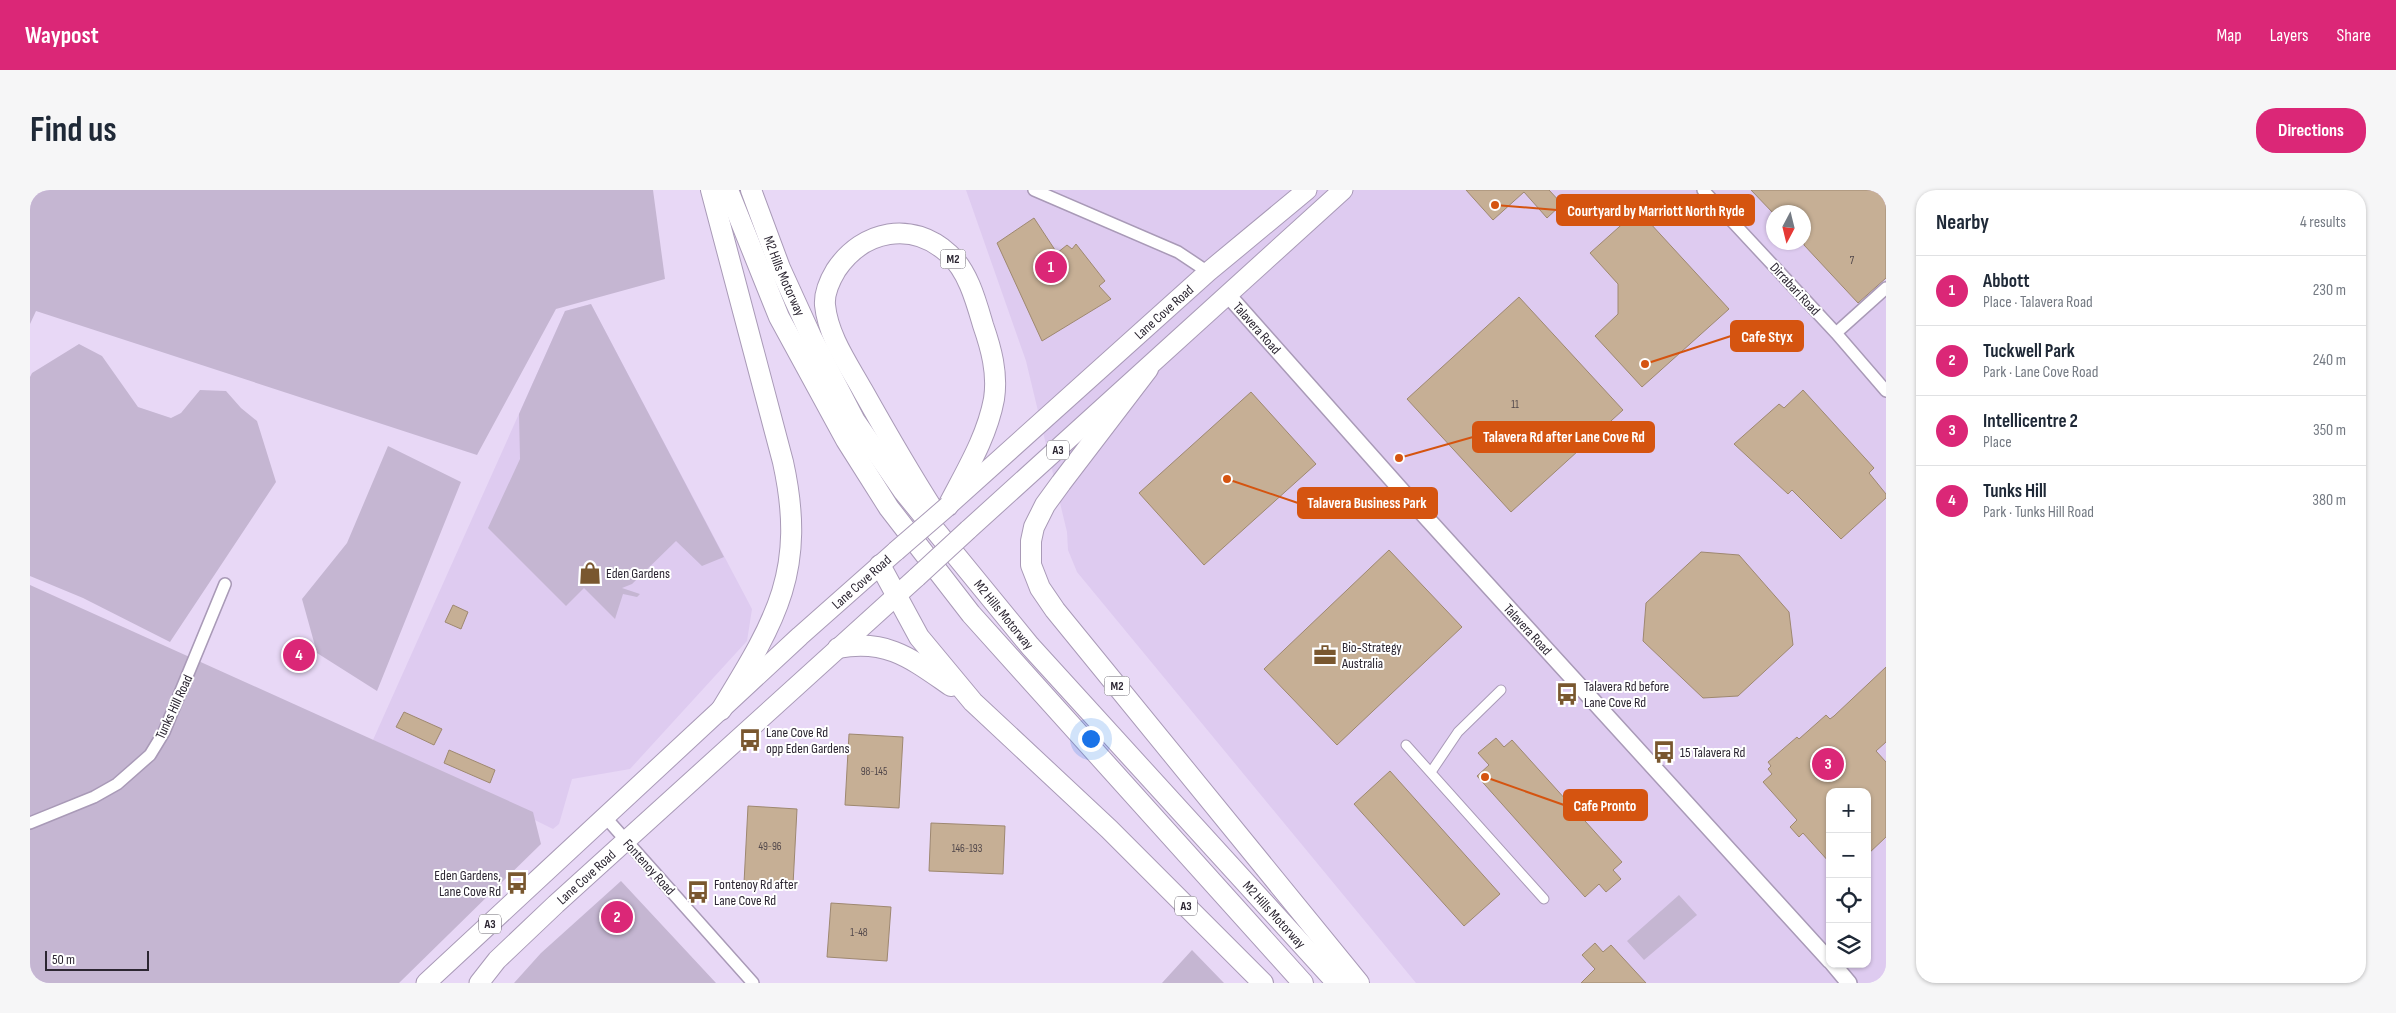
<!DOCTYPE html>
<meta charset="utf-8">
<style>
body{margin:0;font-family:"Sofia Sans Condensed",sans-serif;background:#f6f6f7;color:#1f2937}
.controls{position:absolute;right:15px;bottom:15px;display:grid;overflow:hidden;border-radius:10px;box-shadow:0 1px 4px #0004}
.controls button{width:45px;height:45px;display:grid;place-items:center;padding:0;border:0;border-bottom:1px solid #e0e1e3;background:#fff;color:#1f2937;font:25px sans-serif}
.compass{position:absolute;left:1736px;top:15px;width:45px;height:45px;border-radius:50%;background:#fff;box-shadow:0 1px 4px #0004;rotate:187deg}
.scale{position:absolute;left:15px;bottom:12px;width:104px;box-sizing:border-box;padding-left:5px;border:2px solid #2c2632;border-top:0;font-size:14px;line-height:18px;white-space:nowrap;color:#2c2632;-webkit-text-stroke:4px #fff;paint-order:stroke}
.you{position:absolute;left:1060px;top:548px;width:18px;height:18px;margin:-12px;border:4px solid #fff;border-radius:50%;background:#1a73e8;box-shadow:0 0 0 8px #1a73e833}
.badge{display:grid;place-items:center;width:32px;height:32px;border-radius:50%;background:#db2777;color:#fff;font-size:16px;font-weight:700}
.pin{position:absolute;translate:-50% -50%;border:2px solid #fff;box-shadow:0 1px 5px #0006}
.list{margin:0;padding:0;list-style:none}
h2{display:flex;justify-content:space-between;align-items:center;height:65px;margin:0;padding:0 20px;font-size:21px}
h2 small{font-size:16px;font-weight:400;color:#747a83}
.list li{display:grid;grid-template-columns:32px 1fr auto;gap:15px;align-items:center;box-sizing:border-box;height:70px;padding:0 20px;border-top:1px solid #e0e1e3}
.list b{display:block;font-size:19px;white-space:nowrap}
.list p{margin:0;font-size:16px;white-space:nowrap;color:#747a83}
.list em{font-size:16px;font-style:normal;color:#747a83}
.icon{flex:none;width:28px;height:28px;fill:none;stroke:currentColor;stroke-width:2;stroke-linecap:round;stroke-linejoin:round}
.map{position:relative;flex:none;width:1856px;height:793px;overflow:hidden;border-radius:20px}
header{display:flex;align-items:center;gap:30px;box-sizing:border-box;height:70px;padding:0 25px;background:#db2777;color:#fff}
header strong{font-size:24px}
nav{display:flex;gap:28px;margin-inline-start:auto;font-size:18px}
.intro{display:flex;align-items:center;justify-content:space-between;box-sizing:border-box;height:120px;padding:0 30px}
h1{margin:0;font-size:35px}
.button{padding:12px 22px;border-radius:20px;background:#db2777;color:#fff;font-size:18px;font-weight:700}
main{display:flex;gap:30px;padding:0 30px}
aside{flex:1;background:#fff;border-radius:20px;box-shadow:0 1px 4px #0004}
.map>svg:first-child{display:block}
.built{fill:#decbf0;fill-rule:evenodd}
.green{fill:#c5b6d2}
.building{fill:#c6af95;stroke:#9e8870}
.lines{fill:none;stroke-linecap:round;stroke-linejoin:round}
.pedestrian-casing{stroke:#a99ab7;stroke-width:11}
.minor-casing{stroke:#a99ab7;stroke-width:14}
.secondary-casing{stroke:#a99ab7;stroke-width:18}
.trunk-casing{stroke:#a99ab7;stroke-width:21}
.motorway-casing{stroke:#a99ab7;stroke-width:22}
.pedestrian{stroke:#fff;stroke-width:9}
.minor{stroke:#fff;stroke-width:11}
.secondary{stroke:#fff;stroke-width:15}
.trunk{stroke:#fff;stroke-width:19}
.motorway{stroke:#fff;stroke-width:20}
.trunk-bridge-casing{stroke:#a99ab7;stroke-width:21;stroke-linecap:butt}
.trunk-bridge{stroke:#fff;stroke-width:19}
.labels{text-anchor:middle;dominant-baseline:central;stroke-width:4;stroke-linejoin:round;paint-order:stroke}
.number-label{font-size:11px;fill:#52484b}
.shield{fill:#fff;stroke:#6b6770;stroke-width:1}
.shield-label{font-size:12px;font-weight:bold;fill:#2c2632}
.street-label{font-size:14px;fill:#2c2632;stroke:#fff}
.poi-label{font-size:14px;fill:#2c2632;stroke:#fff;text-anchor:start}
.leader{fill:none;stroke:#d55410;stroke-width:2}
.callout-dot{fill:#d55410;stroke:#fff;stroke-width:2}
.callout{fill:#d55410;stroke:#d55410;stroke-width:2}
.callout-label{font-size:15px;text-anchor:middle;font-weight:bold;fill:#fff}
</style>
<header>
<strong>Waypost</strong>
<nav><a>Map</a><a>Layers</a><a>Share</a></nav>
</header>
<div class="intro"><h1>Find us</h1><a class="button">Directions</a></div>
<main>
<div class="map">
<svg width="1856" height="793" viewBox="0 0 1856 793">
<rect width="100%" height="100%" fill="#e8d8f6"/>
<path class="built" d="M936,0H1856V793H1386L1047,382L1038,360L1037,342L996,171ZM1744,22H1774V52H1744ZM1800,602H1837V774H1800Z
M561,114L722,419L717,451L600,579L542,589L529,634L523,639L343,550L535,121Z"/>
<path class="green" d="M0,0H623L635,89L526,119L447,265L6,121L0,134Z
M561,114L694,367L672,376L646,351L602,394L592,398L610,404L607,407L593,404L585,429L554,398L536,416L458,338L490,269L489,224L535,121Z
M49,154L72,166L108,217L141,228L151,223L170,200L196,201L211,218L227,231L246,292L140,452L53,408L0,386V187L2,183Z
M358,256L431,292L347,501L287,463L272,409L317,353Z
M0,395L503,622L511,654L369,793H0Z
M591,691L686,793H484L511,763Z
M1649,705L1667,725L1614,770L1597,751Z
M1162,760L1194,793H1132Z"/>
<path class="building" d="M1436,0H1519L1532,14L1517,28L1494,2L1463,30Z
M1721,0H1856V88L1828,113L1774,55V22L1744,24Z
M1608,20L1699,119L1612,197L1565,146L1588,124V94L1560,63Z
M1004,28L1027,63L1037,55L1042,59L1046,54L1075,91L1069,96L1081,109L1012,151L967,53Z
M1489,107L1593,220L1481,322L1377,209Z
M1773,200L1844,278L1839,283L1856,304V308L1811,349L1762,300L1758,304L1704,254L1749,214L1754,218Z
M1221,202L1286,274L1174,375L1109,303Z
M1359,360L1432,437L1307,555L1234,479Z
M1671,362L1709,365L1759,422L1763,455L1708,506L1673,508L1613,451L1616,413Z
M423,415L438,422L431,439L415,432Z
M1856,477V552L1846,561L1856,572V647L1837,665V602H1800V673L1773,643L1769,647L1760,637L1767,630L1733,592L1742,584L1738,579L1741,576L1738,572L1767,547L1769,549L1796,525L1800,529L1804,526Z
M374,522L412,539L404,555L366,537Z
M819,544L873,547L869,618L815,615Z
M1466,548L1474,557L1482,550L1592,672L1583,680L1591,689L1576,702L1569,694L1555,707L1447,586L1459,575L1448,563Z
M419,560L465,580L460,593L414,573Z
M1360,581L1470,704L1434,736L1324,614Z
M718,616L767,619L763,695L714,693Z
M901,633L975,636L973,684L899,681Z
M801,713L861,717L857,771L797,767Z
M1565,753L1573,762L1581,755L1616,793H1551L1565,779L1552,765Z"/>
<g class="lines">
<defs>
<path id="pedestrian" d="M1376,555L1514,709
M1401,582L1428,542L1471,500"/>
<path id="minor" d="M1004,0L1148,62L1178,82
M1673,0L1806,143L1856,201
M1806,143L1856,98
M576,628L723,793
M0,633L64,607L87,594L120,565L134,542L195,394"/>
<g id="secondary">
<path id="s1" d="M1198,105L1373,302L1800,771"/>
<path d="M1803,774L1819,793"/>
</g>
<g id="trunk">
<path id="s2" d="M921,313L1178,82L1277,0"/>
<path d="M938,340L1313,0"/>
<path id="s3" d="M396,793L770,446L866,361"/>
<path id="s4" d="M449,793L467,770L526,714L887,387"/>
</g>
<g id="motorway">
<path d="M681,0L753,272C777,381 746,430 691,520"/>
<path d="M698,0L749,127L816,250L859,318L941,424L1273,793"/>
<path id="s5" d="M721,0L750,78L781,146L825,231L874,302L1000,456L1307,793"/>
<path d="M1118,179L1031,293L1015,315L1004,337L1001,351V375L1010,398L1025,420L1329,793"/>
<path d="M904,321C879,282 856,242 833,201C818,174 798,146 795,115C794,103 800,90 806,80C833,40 882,30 919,64C938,81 946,111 953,135C961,158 968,183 964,209C957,247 936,281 918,316"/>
<path d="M850,375L889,447L943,512L1079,639L1233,793"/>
<path d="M808,458C857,448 883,470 921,496"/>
</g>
</defs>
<use href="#pedestrian" class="pedestrian-casing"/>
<use href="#minor" class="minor-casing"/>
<use href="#secondary" class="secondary-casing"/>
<use href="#trunk" class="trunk-casing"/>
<use href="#motorway" class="motorway-casing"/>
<use href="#pedestrian" class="pedestrian"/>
<use href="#minor" class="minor"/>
<use href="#secondary" class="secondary"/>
<use href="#trunk" class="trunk"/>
<use href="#motorway" class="motorway"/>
<defs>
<path id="trunk-bridge" d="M866,361L918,316
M887,387L938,340"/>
</defs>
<use href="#trunk-bridge" class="trunk-bridge-casing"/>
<use href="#trunk-bridge" class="trunk-bridge"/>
</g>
<defs>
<symbol id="shop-bare" viewBox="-9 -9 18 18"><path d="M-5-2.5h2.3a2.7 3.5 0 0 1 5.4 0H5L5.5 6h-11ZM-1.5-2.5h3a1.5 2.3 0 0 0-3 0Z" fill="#79572f" stroke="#fff" stroke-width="2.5" paint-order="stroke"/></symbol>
<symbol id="office-bare" viewBox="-9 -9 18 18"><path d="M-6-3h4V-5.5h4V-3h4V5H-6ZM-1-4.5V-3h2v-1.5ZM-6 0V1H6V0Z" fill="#79572f" stroke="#fff" stroke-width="2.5" paint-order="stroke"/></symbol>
<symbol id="bus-bare" viewBox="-9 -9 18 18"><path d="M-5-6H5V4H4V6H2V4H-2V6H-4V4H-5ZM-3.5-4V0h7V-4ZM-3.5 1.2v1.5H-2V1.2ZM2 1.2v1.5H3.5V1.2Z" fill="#79572f" stroke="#fff" stroke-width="2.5" paint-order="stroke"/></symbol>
</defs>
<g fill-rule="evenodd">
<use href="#shop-bare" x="544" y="367" width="32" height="32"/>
<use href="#office-bare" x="1279" y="449" width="32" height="32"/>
<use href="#bus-bare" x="1521" y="488" width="32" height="32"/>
<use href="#bus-bare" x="704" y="534" width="32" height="32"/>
<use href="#bus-bare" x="1618" y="546" width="32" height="32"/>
<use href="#bus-bare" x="471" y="677" width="32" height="32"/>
<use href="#bus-bare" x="652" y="686" width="32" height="32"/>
</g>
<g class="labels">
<g class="number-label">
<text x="1822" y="70">7</text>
<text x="1485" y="214">11</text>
<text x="844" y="581">98-145</text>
<text x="740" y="656">49-96</text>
<text x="937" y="658">146-193</text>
<text x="829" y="742">1-48</text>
</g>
<g class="shield">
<rect x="910.5" y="59.5" width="25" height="19" rx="4"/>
<rect x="1017" y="250.5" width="22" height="19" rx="4"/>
<rect x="1074.5" y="486.5" width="25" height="19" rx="4"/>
<rect x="1145" y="706.5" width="22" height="19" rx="4"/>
<rect x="449" y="724.5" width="22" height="19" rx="4"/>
</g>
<g class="shield-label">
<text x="923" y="69">M2</text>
<text x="1028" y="260">A3</text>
<text x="1087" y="496">M2</text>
<text x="1156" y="716">A3</text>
<text x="460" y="734">A3</text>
</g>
<g class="street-label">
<text stroke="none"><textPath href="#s5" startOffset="92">M2 Hills Motorway</textPath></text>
<text transform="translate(1765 99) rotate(47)">Dirrabari Road</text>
<text stroke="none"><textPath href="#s2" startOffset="286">Lane Cove Road</textPath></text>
<text stroke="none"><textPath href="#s1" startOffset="44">Talavera Road</textPath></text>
<text stroke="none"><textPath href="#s3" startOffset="592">Lane Cove Road</textPath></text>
<text stroke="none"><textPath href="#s5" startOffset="498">M2 Hills Motorway</textPath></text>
<text stroke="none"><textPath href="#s1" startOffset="449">Talavera Road</textPath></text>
<text transform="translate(144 517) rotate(-65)">Tunks Hill Road</text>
<text transform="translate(619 677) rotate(48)">Fontenoy Road</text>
<text stroke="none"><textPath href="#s4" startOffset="151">Lane Cove Road</textPath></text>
<text stroke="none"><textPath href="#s5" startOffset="902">M2 Hills Motorway</textPath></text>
</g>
<g class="poi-label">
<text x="576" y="383">Eden Gardens</text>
<text x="1312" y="457">Bio-Strategy<tspan x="1312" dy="16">Australia</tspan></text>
<text x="1554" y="496">Talavera Rd before<tspan x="1554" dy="16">Lane Cove Rd</tspan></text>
<text x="736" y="542">Lane Cove Rd<tspan x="736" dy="16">opp Eden Gardens</tspan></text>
<text x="1650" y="562">15 Talavera Rd</text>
<text x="471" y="685" text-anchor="end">Eden Gardens,<tspan x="471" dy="16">Lane Cove Rd</tspan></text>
<text x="684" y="694">Fontenoy Rd after<tspan x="684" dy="16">Lane Cove Rd</tspan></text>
</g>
</g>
<path class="leader" d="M1465 15L1527 20M1615 174L1701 146M1369 268L1443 247M1197 289L1268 313M1455 587L1534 615"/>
<g class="callout-dot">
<circle cx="1465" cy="15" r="5"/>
<circle cx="1615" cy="174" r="5"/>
<circle cx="1369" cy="268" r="5"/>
<circle cx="1197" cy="289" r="5"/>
<circle cx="1455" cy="587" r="5"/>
</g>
<g class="callout">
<rect x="1527" y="5" width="197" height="30" rx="5"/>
<rect x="1701" y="131" width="72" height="30" rx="5"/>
<rect x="1443" y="232" width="181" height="30" rx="5"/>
<rect x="1268" y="298" width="139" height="30" rx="5"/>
<rect x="1534" y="600" width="83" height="30" rx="5"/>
</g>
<g class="callout-label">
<text x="1626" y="26">Courtyard by Marriott North Ryde</text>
<text x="1737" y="152">Cafe Styx</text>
<text x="1534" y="252">Talavera Rd after Lane Cove Rd</text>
<text x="1337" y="318">Talavera Business Park</text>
<text x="1575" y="621">Cafe Pronto</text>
</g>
</svg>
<div class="controls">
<button>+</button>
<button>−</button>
<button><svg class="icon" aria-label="locate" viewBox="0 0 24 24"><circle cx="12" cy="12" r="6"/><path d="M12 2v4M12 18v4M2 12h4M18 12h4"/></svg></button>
<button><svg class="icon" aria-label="layers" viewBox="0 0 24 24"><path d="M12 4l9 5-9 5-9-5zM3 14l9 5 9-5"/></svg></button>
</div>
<svg class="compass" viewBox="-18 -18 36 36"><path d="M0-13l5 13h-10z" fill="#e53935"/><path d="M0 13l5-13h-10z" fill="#747a83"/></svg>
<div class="scale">50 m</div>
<div class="you"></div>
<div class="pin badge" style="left:1021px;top:77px">1</div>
<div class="pin badge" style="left:587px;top:727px">2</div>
<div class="pin badge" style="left:1798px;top:574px">3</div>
<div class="pin badge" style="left:269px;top:465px">4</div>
</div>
<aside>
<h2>Nearby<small>4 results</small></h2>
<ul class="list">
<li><span class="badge">1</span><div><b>Abbott</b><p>Place · Talavera Road</p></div><em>230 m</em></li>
<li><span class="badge">2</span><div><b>Tuckwell Park</b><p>Park · Lane Cove Road</p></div><em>240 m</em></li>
<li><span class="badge">3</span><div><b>Intellicentre 2</b><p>Place</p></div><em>350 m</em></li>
<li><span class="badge">4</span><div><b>Tunks Hill</b><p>Park · Tunks Hill Road</p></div><em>380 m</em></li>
</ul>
</aside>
</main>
